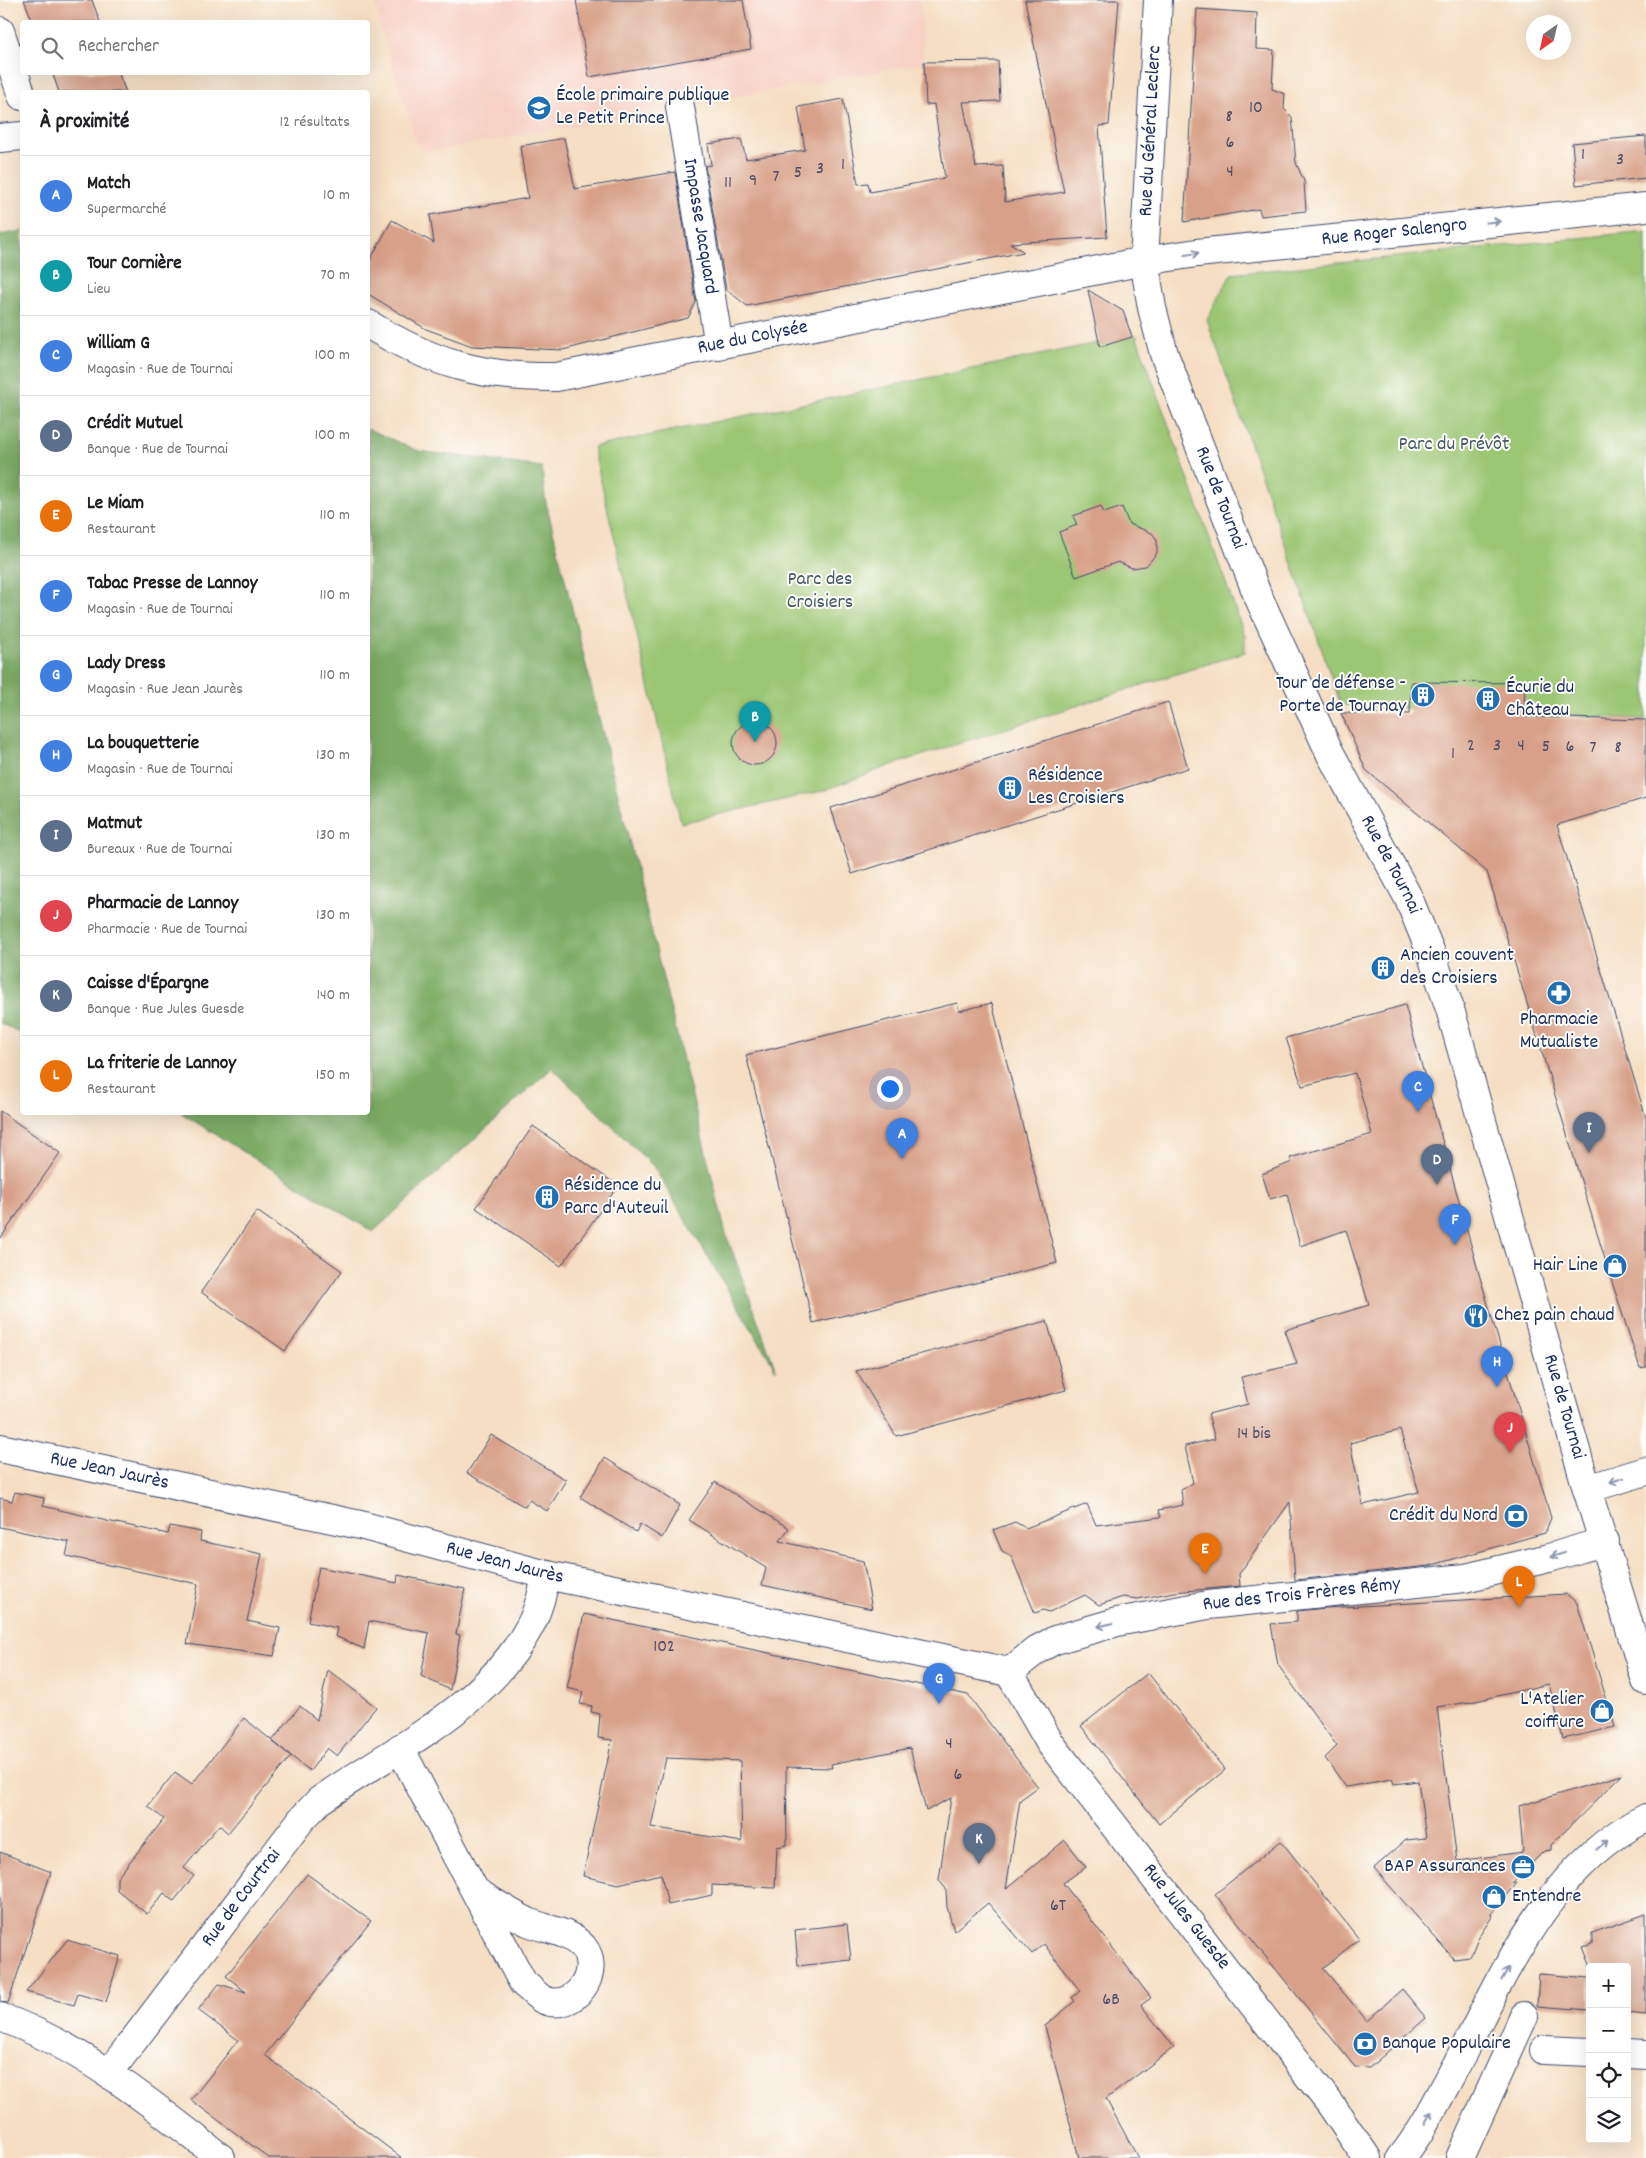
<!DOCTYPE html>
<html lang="fr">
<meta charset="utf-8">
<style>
body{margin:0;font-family:Dekko,sans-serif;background:#f2f2f2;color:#202124}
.controls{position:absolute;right:15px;bottom:15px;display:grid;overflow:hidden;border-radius:5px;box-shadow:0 5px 20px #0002}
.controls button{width:45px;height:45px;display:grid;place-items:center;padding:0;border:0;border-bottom:1px solid #e0e0e0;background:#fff;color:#202124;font:25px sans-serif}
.compass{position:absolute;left:1526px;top:15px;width:45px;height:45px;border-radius:50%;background:#fff;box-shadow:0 5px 20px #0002;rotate:214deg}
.you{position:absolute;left:889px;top:1088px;width:18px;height:18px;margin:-12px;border:4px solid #fff;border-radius:50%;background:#1a73e8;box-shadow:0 0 0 8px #1a73e833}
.badge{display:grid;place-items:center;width:32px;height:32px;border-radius:50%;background:#1f6fb2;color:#fff;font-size:16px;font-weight:700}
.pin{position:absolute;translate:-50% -41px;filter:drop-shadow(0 1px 2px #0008)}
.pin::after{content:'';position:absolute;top:26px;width:18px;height:15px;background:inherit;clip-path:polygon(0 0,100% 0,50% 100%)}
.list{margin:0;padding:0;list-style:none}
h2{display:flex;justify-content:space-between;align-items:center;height:65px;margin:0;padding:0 20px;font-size:21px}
h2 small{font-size:16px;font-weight:400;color:#757577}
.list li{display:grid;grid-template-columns:32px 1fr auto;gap:15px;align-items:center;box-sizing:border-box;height:80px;padding:0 20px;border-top:1px solid #e0e0e0}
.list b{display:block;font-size:19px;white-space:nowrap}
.list p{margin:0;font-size:16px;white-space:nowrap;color:#757577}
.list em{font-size:16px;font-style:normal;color:#757577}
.icon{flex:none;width:28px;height:28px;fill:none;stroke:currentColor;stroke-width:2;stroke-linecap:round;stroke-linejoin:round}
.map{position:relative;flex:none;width:1646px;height:2158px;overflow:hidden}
.search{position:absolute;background:#fff;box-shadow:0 5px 20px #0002;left:20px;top:20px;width:350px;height:55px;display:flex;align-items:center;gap:12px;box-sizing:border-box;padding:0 18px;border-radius:5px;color:#757577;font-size:19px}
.panel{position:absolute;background:#fff;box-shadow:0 5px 20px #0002;left:20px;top:90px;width:350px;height:1025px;border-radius:5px}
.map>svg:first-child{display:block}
.built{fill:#f7d1c6}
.green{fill:#9bc673;stroke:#5b7a68}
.forest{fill:#7cab65;stroke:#4c6d62}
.building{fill:#d8a088;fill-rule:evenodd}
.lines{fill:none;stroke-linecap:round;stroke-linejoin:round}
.street-casing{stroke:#3c496d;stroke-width:30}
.secondary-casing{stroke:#3c496d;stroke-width:30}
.street{stroke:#fff;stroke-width:28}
.secondary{stroke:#fff;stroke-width:28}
.oneway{stroke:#8d97ae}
.labels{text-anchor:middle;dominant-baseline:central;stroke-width:4;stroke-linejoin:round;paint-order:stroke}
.number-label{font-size:18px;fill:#4a4b68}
.poi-label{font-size:20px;fill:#1b2f5e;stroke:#fdfcf7;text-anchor:start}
.street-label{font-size:20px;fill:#1b2f5e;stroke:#fdfcf7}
.park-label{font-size:20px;fill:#415c64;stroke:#fdfcf7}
</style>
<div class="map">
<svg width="1646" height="2158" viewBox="0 0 1646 2158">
<rect width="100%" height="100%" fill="#fdfcf7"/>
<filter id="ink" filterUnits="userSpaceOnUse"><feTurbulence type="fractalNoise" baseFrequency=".02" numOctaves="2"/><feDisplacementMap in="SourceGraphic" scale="10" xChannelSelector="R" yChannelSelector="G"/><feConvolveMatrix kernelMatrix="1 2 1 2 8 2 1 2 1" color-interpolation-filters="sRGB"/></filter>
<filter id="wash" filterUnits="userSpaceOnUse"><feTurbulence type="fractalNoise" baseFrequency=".0096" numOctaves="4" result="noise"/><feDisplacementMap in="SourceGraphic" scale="20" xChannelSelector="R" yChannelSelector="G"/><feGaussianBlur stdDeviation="1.12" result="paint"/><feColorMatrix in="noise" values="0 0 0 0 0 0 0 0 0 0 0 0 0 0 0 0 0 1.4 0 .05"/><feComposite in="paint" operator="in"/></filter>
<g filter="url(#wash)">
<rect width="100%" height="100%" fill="#f5dec3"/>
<path class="built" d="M375,0H920L924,63L420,153L381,30Z"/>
<path class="green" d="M1646,231V719L1341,705L1207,320L1231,274Z
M1136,335L1245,636V652L892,765L822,791L681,823L593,447Z"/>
<path class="forest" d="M22,231V1034L0,1023V235Z
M368,429L419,451L542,467L545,498L726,1234L776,1370L653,1166L552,1068L373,1232L181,1113L368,1112Z"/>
<g id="blocks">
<path class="building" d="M24,0H92L100,22H33Z
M576,0H743L751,49L589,77Z
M1025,0H1119L1109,125L1099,126L1107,237L1010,243L1024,252L747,306L726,289L705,166L711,165L708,144L741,139L746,159L805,150L798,107L843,99L858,184L868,183L870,192L945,178L934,104L926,105L924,62L998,61L1000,101L963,102L976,167L1003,166L1005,202L1064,192Z
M1197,9L1257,13L1256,49L1274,50L1272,89L1285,94L1284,109L1292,117L1296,163L1304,181L1306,211L1261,216L1259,209L1184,222Z
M52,72H118L126,92H59Z
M1646,136V178L1576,185L1572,143Z
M564,138L575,189L675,172L696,302L688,318L563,350L472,346L426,329L368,294V264L392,220L434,243L430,215L528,198L520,146Z
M1088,290L1123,311L1132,337L1100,347Z
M1101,506L1104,513L1122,507L1129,524L1152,533L1157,540V553L1146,566L1132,568L1118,562L1076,577L1059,532L1077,525L1073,516Z
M1411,682L1525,683L1524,717L1646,720V798L1557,825L1646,1118V1367L1640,1368L1611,1279L1487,872L1366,770L1341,713L1410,714Z
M1168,702L1188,768L852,874L831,808Z
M733 743a22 22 0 1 1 44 0a22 22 0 1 1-44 0Z
M957,1003L959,1011L992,1003L1057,1263L813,1323L746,1055Z
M1405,1005L1479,1274L1551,1518L1545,1533L1429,1566L1295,1580L1290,1502L1239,1574L1240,1586L1174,1592L1138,1599L1123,1597L1099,1605L1085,1595L1049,1612L1043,1610L1035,1613L1011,1556L1002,1551L993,1530L1015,1522L1026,1528L1087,1504L1096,1525L1161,1517L1159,1510L1183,1505L1181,1490L1193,1483L1185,1446L1215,1439L1208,1414L1248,1404L1241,1377L1297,1364L1285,1330L1369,1305L1346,1230L1300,1246L1287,1194L1270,1199L1262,1174L1292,1162L1290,1158L1372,1134L1355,1073L1302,1086L1286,1038ZM1400,1430L1419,1492L1363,1505L1350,1443Z
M0,1111L60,1153L0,1239Z
M533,1126L618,1186L561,1266L476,1208Z
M257,1211L342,1271L285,1351L201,1292Z
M1047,1321L1066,1390L896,1436L856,1371Z
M491,1435L566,1480L547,1511L529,1500L525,1507L467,1473Z
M605,1458L680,1505L662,1538L640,1524L636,1532L580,1497Z
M715,1482L789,1528L780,1541L863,1561L872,1609L762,1585L766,1568L689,1520Z
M15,1492L44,1498L43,1506L107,1521L168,1534L170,1526L201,1532L200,1541L262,1554L247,1621L280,1628L274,1656L187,1644L198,1584L66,1556L69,1542L0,1527V1498L12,1501Z
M319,1567L397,1583L398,1575L465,1589L456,1634L460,1635L450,1690L421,1676L429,1633L369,1621L364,1649L335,1636L337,1628L308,1622Z
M1566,1594L1577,1603L1615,1727L1563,1739L1549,1684L1476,1701L1437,1707L1457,1861L1523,1852L1519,1806L1622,1775L1551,1845V1850L1544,1851L1512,1883H1516L1491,1914L1492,1917L1478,1938L1470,1957L1454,1959L1374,1868L1406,1840L1426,1838L1418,1781L1394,1784L1392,1779L1346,1787L1325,1758L1337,1746L1278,1665L1271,1624L1297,1622V1611L1326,1608Z
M584,1614L968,1695L1038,1787L1020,1800L1006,1889L1065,1840L1086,1867L1063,1883L1151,1998L1141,2005L1174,2047L1106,2099L1138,2158H1079L1045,2026L1075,2001L1072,1998L1080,1991L1044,1944L1032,1954L988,1903L954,1931L947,1907L946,1889L939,1880L951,1798L926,1811L910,1748L831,1764L832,1768L786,1767L787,1845L777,1847L775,1888L712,1885V1895L668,1905L661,1874L618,1884L583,1876L612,1740L598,1738L600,1714L591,1712L592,1706L580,1704L583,1692L567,1688ZM666,1758L740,1761L742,1842L651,1827Z
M328,1670L376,1707L337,1756L327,1748L310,1771L272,1741L300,1706L317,1720Z
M1148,1673L1225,1770L1159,1824L1081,1726Z
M244,1718L291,1756L228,1833L219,1825L184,1868L194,1876L174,1901L164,1893L147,1914L117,1890V1878L164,1819L148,1806L175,1772L192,1784Z
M1281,1841L1359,1939L1323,1968L1367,2021L1402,1989L1426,2018L1369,2068L1355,2067L1215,1894Z
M0,1852L51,1872L8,2003L0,2002Z
M307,1874L371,1921L265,2055L402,2158H269L191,2100L238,2040L198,2010L219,1984L246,1992L226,1976Z
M1646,1914V2015L1627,2013V1967H1591L1583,1947L1592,1944V1933Z
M847,1924L851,1960L798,1966L795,1930Z
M67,1940L120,1956L106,2002L78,1994L74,2005L26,1992Z
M1539,1974L1590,1978V2010L1537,2006Z"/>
</g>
</g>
<g filter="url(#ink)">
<use href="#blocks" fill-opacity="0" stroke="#3c496d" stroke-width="1"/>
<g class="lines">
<defs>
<g id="street">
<path d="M0,31L22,96"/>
<path id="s1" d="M680,107L719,346"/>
<path id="s2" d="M1144,261L1197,253L1646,207"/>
<path id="s3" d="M0,1448L360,1525L547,1575L1009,1672"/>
<path d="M400,1748L523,1983C530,1988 537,1997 544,2000C574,2013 603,1972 583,1947C569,1931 547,1930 528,1922C510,1913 493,1902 475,1891"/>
<path d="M1544,2050L1590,2052"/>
<path d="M1627,2054L1646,2055"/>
<path id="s4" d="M108,2074L301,1820L319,1801C392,1749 486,1709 530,1626C539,1610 542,1592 547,1575"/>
<path d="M1460,2158L1524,2016"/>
</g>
<g id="secondary">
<path id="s5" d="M1158,0L1144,261L1152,308L1164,354L1257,594L1330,753L1408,897L1431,953L1450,1009L1587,1489L1646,1681"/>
<path d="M0,138L22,136"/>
<path id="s6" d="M368,324C431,363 482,378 556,377L1144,261"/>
<path d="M1587,1489L1646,1471"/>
<path d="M0,2017C83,2047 152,2104 221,2158"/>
<path id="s7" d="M1367,2158L1331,2105L1050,1743L1009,1672L1038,1649L1055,1640L1117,1622L1208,1605L1465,1578L1549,1558L1605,1541"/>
<path d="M1401,2158C1421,2133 1435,2105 1450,2077C1499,1985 1547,1865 1646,1818"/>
</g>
</defs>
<use href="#street" class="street-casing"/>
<use href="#secondary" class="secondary-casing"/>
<use href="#street" class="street"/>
<use href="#secondary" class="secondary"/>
</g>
<defs><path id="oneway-shaft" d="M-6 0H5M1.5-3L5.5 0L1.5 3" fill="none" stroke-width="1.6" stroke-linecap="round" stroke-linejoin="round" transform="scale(1.25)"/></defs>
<g class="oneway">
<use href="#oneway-shaft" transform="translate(1493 222) rotate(-6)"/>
<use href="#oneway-shaft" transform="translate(1192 254) rotate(-8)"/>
<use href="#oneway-shaft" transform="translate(1617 1480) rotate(163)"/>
<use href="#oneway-shaft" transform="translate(1558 1555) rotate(163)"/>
<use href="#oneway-shaft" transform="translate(1105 1625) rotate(166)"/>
<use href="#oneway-shaft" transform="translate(1602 1845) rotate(-39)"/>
<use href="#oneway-shaft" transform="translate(1505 1974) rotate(-61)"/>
<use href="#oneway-shaft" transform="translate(1428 2118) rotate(-61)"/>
</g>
</g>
<defs>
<symbol id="school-disc" viewBox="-11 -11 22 22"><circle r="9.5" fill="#1f6fb2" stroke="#fdfcf7"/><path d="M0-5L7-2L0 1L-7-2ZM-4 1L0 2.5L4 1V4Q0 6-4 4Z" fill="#fff"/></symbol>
<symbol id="building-disc" viewBox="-11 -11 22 22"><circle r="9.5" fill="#1f6fb2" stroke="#fdfcf7"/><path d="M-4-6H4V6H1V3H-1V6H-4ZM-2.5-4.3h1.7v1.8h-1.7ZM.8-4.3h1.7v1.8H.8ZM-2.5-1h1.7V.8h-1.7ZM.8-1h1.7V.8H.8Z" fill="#fff"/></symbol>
<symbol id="pharmacy-disc" viewBox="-11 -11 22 22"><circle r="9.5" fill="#1f6fb2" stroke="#fdfcf7"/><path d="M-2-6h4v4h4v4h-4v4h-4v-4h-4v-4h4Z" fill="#fff"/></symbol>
<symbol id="shop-disc" viewBox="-11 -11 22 22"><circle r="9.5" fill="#1f6fb2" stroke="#fdfcf7"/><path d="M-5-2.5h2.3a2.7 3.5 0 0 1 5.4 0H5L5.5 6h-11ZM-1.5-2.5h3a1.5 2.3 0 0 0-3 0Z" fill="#fff"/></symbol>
<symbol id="restaurant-disc" viewBox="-11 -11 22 22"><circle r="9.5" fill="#1f6fb2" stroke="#fdfcf7"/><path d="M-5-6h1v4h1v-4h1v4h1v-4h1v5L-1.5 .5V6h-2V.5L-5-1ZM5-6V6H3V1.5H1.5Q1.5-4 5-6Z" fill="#fff"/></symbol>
<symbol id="bank-disc" viewBox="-11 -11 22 22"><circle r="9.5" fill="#1f6fb2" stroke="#fdfcf7"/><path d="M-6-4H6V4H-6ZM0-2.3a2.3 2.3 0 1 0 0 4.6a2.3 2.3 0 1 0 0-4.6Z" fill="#fff"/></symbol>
<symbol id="office-disc" viewBox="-11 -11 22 22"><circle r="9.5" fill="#1f6fb2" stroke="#fdfcf7"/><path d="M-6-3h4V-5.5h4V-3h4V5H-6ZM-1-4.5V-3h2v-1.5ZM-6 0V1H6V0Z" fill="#fff"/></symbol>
</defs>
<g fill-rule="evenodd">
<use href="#school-disc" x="525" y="94" width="28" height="28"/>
<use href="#building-disc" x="1409" y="681" width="28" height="28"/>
<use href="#building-disc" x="1474" y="685" width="28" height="28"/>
<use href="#building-disc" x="996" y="774" width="28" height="28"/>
<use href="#building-disc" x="1369" y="954" width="28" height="28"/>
<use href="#pharmacy-disc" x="1545" y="979" width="28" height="28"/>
<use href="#building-disc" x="533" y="1183" width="28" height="28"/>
<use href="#shop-disc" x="1601" y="1252" width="28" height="28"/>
<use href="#restaurant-disc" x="1462" y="1302" width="28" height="28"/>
<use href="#bank-disc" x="1502" y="1502" width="28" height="28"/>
<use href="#shop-disc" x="1588" y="1697" width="28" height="28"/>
<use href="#office-disc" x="1509" y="1853" width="28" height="28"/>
<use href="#shop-disc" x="1480" y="1883" width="28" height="28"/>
<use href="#bank-disc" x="1351" y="2030" width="28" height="28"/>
</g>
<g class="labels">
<g class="number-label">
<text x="1256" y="108">10</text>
<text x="1229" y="117">8</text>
<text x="1230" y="143">6</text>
<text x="1583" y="155">1</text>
<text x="1620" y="160">3</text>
<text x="843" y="165">1</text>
<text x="820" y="169">3</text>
<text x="1230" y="172">4</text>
<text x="798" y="173">5</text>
<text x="776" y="177">7</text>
<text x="753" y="181">9</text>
<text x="728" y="183">11</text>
<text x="1471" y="746">2</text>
<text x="1497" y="746">3</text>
<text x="1521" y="746">4</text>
<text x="1546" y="747">5</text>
<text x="1570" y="747">6</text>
<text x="1593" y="748">7</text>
<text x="1618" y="748">8</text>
<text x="1453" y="754">1</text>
<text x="1254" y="1434">14 bis</text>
<text x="664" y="1647">102</text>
<text x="949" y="1744">4</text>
<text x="958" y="1775">6</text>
<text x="1058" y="1906">6T</text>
<text x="1111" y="2000">6B</text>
</g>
<g class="poi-label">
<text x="556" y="96">École primaire publique<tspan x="556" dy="23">Le Petit Prince</tspan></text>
<text x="1406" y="684" text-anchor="end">Tour de défense -<tspan x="1406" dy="23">Porte de Tournay</tspan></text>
<text x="1506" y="688">Écurie du<tspan x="1506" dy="23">Château</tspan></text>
<text x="1028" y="776">Résidence<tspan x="1028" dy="23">Les Croisiers</tspan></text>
<text x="1400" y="956">Ancien couvent<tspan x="1400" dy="23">des Croisiers</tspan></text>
<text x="1559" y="1020" text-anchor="middle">Pharmacie<tspan x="1559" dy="23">Mutualiste</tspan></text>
<text x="564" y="1186">Résidence du<tspan x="564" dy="23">Parc d'Auteuil</tspan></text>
<text x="1598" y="1266" text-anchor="end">Hair Line</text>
<text x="1494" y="1316">Chez pain chaud</text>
<text x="1498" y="1516" text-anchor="end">Crédit du Nord</text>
<text x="1584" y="1700" text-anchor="end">L'Atelier<tspan x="1584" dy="23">coiffure</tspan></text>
<text x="1506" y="1867" text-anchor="end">BAP Assurances</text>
<text x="1512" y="1897">Entendre</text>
<text x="1382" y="2044">Banque Populaire</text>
</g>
<g class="street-label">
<text transform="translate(1151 131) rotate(-87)">Rue du Général Leclerc</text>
<text stroke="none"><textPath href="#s1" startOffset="121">Impasse Jacquard</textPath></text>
<text stroke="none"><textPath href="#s2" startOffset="252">Rue Roger Salengro</textPath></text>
<text stroke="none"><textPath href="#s6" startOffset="399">Rue du Colysée</textPath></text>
<text stroke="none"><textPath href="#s5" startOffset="511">Rue de Tournai</textPath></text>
<text stroke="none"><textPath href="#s5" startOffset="916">Rue de Tournai</textPath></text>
<text stroke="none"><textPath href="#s5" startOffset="1486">Rue de Tournai</textPath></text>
<text stroke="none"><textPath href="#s3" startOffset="112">Rue Jean Jaurès</textPath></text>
<text stroke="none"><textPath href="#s3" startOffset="518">Rue Jean Jaurès</textPath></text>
<text stroke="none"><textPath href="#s7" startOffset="912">Rue des Trois Frères Rémy</textPath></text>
<text stroke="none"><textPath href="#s4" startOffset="221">Rue de Courtrai</textPath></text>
<text transform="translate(1186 1917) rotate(52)">Rue Jules Guesde</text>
</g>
<g class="park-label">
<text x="1454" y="445">Parc du Prévôt</text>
<text x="820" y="580">Parc des<tspan x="820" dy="23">Croisiers</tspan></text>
</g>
</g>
</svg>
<div class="controls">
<button>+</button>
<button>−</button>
<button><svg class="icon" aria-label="locate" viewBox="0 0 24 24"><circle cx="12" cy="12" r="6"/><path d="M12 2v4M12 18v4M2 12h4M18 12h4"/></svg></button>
<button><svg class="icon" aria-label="layers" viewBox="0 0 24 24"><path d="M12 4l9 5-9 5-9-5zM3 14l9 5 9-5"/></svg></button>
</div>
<svg class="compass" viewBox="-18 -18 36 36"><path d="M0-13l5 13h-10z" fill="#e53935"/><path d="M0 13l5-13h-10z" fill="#757577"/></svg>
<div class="you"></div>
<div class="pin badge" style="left:902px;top:1159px;background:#3f7fe0">A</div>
<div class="pin badge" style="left:755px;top:742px;background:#0f9aa8">B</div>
<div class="pin badge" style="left:1418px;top:1112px;background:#3f7fe0">C</div>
<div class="pin badge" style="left:1437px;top:1185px;background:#5c6f8a">D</div>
<div class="pin badge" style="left:1205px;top:1574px;background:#e8710a">E</div>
<div class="pin badge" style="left:1455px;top:1245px;background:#3f7fe0">F</div>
<div class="pin badge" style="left:939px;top:1704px;background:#3f7fe0">G</div>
<div class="pin badge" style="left:1497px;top:1387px;background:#3f7fe0">H</div>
<div class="pin badge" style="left:1589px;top:1153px;background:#5c6f8a">I</div>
<div class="pin badge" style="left:1510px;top:1453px;background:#e0444e">J</div>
<div class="pin badge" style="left:979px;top:1864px;background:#5c6f8a">K</div>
<div class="pin badge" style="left:1519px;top:1607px;background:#e8710a">L</div>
<div class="search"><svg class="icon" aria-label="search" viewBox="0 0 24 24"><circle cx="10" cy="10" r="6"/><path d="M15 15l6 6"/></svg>Rechercher</div>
<section class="panel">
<h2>À proximité<small>12 résultats</small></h2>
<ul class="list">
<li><span class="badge" style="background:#3f7fe0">A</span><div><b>Match</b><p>Supermarché</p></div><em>10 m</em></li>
<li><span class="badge" style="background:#0f9aa8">B</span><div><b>Tour Cornière</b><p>Lieu</p></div><em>70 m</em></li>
<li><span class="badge" style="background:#3f7fe0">C</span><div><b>William G</b><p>Magasin · Rue de Tournai</p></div><em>100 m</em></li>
<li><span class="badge" style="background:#5c6f8a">D</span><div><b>Crédit Mutuel</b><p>Banque · Rue de Tournai</p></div><em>100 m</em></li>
<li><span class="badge" style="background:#e8710a">E</span><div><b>Le Miam</b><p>Restaurant</p></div><em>110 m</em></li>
<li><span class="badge" style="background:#3f7fe0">F</span><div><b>Tabac Presse de Lannoy</b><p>Magasin · Rue de Tournai</p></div><em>110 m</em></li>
<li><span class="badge" style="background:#3f7fe0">G</span><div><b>Lady Dress</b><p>Magasin · Rue Jean Jaurès</p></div><em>110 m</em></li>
<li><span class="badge" style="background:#3f7fe0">H</span><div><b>La bouquetterie</b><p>Magasin · Rue de Tournai</p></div><em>130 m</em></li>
<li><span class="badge" style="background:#5c6f8a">I</span><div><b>Matmut</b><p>Bureaux · Rue de Tournai</p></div><em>130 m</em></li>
<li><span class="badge" style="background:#e0444e">J</span><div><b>Pharmacie de Lannoy</b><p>Pharmacie · Rue de Tournai</p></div><em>130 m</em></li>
<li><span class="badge" style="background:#5c6f8a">K</span><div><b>Caisse d'Épargne</b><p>Banque · Rue Jules Guesde</p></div><em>140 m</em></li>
<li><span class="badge" style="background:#e8710a">L</span><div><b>La friterie de Lannoy</b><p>Restaurant</p></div><em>150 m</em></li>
</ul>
</section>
</div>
